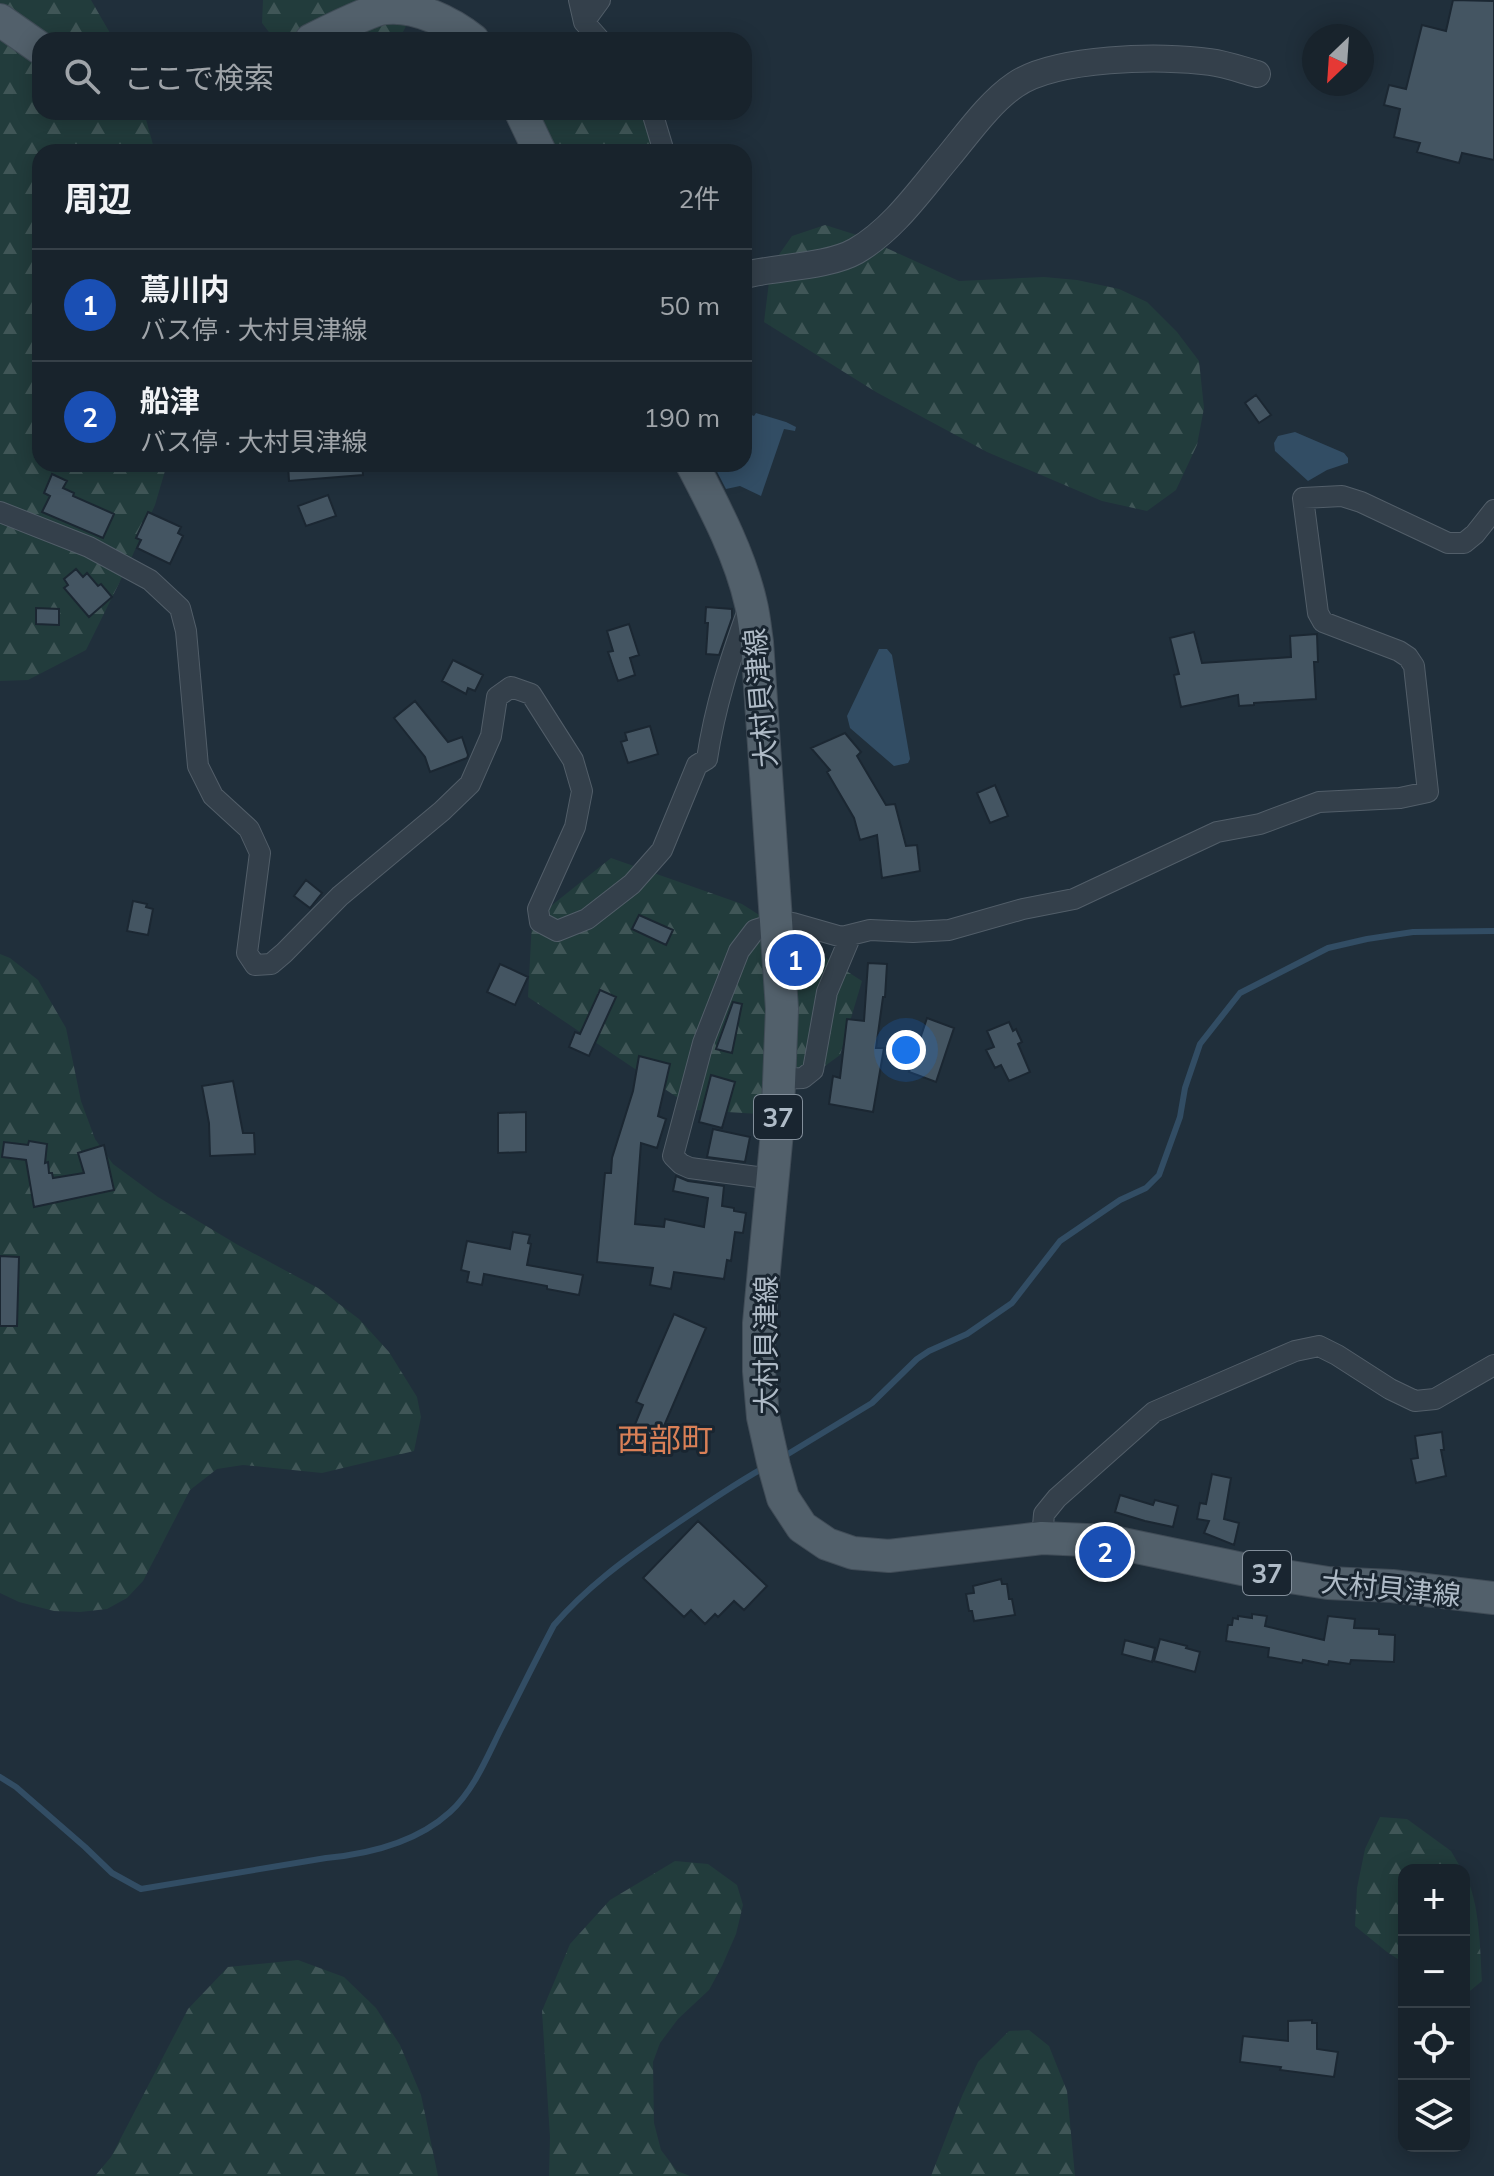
<!DOCTYPE html>
<html lang="ja">
<meta charset="utf-8">
<style>
body{margin:0;font-family:Mulish,"Noto Sans JP",sans-serif;background:#212b34;color:#f1f3f6}
.controls{position:absolute;right:24px;bottom:24px;display:grid;overflow:hidden;border-radius:16px;box-shadow:0 4px 20px #0003}
.controls button{width:72px;height:72px;display:grid;place-items:center;padding:0;border:0;border-bottom:2px solid #364048;background:#18232c;color:#f1f3f6;font:40px sans-serif}
.compass{position:absolute;left:1302px;top:24px;width:72px;height:72px;border-radius:50%;background:#18232c;box-shadow:0 4px 20px #0003;rotate:205deg}
.you{position:absolute;left:906px;top:1050px;width:28px;height:28px;margin:-20px;border:6px solid #fff;border-radius:50%;background:#1a73e8;box-shadow:0 0 0 12px #1a73e833}
.badge{display:grid;place-items:center;width:52px;height:52px;border-radius:50%;background:#8c9099;color:#fff;font-size:26px;font-weight:700}
.pin{position:absolute;translate:-50% -50%;border:4px solid #fff;box-shadow:0 2px 8px #0006}
.list{margin:0;padding:0;list-style:none}
h2{display:flex;justify-content:space-between;align-items:center;height:104px;margin:0;padding:0 32px;font-size:34px}
h2 small{font-size:26px;font-weight:400;color:#9fa4a9}
.list li{display:grid;grid-template-columns:52px 1fr auto;gap:24px;align-items:center;box-sizing:border-box;height:112px;padding:0 32px;border-top:2px solid #364048}
.list b{display:block;font-size:30px;white-space:nowrap}
.list p{margin:0;font-size:26px;white-space:nowrap;color:#9fa4a9}
.list em{font-size:26px;font-style:normal;color:#9fa4a9}
.icon{flex:none;width:44px;height:44px;fill:none;stroke:currentColor;stroke-width:2;stroke-linecap:round;stroke-linejoin:round}
.map{position:relative;flex:none;width:1494px;height:2176px;overflow:hidden}
.search{position:absolute;background:#18232c;box-shadow:0 4px 20px #0003;left:32px;top:32px;width:720px;height:88px;display:flex;align-items:center;gap:20px;box-sizing:border-box;padding:0 28px;border-radius:24px;color:#9fa4a9;font-size:30px}
.panel{position:absolute;background:#18232c;box-shadow:0 4px 20px #0003;left:32px;top:144px;width:720px;height:328px;border-radius:24px}
.map>svg:first-child{display:block}
.forest{fill:url(#forest-firs)}
.water{fill:#324d64}
.lines{fill:none;stroke-linecap:round;stroke-linejoin:round}
.stream{stroke:#324d64;stroke-width:6}
.building{fill:#445562;stroke:#1b2732;stroke-width:2}
.minor-casing{stroke:#525e69;stroke-width:22}
.tertiary-casing{stroke:#525e69;stroke-width:28}
.primary-casing{stroke:#404c57;stroke-width:34}
.minor{stroke:#34404b;stroke-width:20}
.tertiary{stroke:#34404b;stroke-width:26}
.primary{stroke:#52606b;stroke-width:32}
.labels{text-anchor:middle;dominant-baseline:central;stroke-width:6;stroke-linejoin:round;paint-order:stroke}
.shield{fill:#192530;stroke:#828e9a;stroke-width:2}
.shield-label{font-size:26px;font-weight:bold;fill:#afbbc7}
.street-label{font-size:28px;fill:#afbbc7;stroke:#192530}
.quarter-label{font-size:32px;fill:#da8057;stroke:#192530}
</style>
<div class="map">
<svg width="1494" height="2176" viewBox="0 0 1494 2176">
<defs>
<pattern id="forest-firs" width="22" height="20" patternUnits="userSpaceOnUse" patternTransform="scale(2)"><rect width="22" height="20" fill="#223c3c"/><path d="M5 1l3.5 6h-7zM16 11l3.5 6h-7z" fill="#405657"/></pattern>
</defs>
<rect width="100%" height="100%" fill="#202f3b"/>
<path class="forest" d="M0,0H91L114,40H40V112H144L155,152H40V464H167L155,505L130,561L86,650L28,680L0,681Z
M263,0H408V22L399,40H275L262,23Z
M535,112H643L653,145L643,152H544Z
M825,225L860,236L959,281L1044,277L1077,280L1119,289L1147,302L1177,332L1199,361L1204,408L1197,445L1176,490L1147,511L1102,501L987,452L876,392L764,322L771,266L792,236Z
M611,858L742,904L862,981L840,1055L759,1114L696,1110L528,997L532,921Z
M0,954L10,958L38,980L66,1028L81,1101L95,1139L113,1164L158,1197L238,1245L318,1288L359,1319L389,1352L417,1397L421,1417L414,1451L322,1473L243,1465L217,1469L190,1490L143,1581L127,1598L107,1609L80,1612L54,1611L19,1602L0,1593Z
M1380,1817L1407,1819L1451,1851L1462,1870H1404V1963L1387,1952L1355,1926L1357,1888L1365,1849Z
M675,1861L708,1864L737,1885L743,1905L736,1934L722,1966L709,1990L678,2019L660,2043L653,2062L654,2123L661,2150L677,2171L690,2176H549L550,2137L542,2011L570,1944L610,1900Z
M1464,1873C1480,1900 1480,1950 1482,1981L1465,1995Z
M298,1960L344,1977L376,2008L400,2045L421,2095L438,2176H95L111,2157L188,2009L228,1967Z
M1029,2030L1049,2046L1067,2091L1075,2176H931L962,2096L978,2062L1009,2031Z"/>
<path class="water" d="M744,412L754,416L756,413L786,422L796,427L795,431L784,429L761,496L740,486L726,489L713,464H744Z
M1295,432L1344,453L1348,458V463L1327,470L1308,481L1275,451L1274,443L1278,436Z
M879,649H887L892,655L910,759L908,763L894,766L850,728L847,716Z"/>
<g class="lines">
<path class="stream" d="M783,1457L872,1403L917,1359L929,1351L967,1334L1012,1303L1060,1241L1120,1200L1146,1188L1159,1175L1180,1117L1185,1088L1200,1044L1240,993L1328,948L1367,939L1413,932L1494,931
M0,1777L16,1787L85,1847L112,1873L141,1889L326,1858C369,1854 417,1842 450,1812C474,1790 487,1757 501,1729C519,1694 536,1659 554,1625C586,1588 624,1560 663,1533C696,1510 728,1488 763,1468"/>
</g>
<path class="building" d="M1453,0L1494,1V160L1462,153L1459,163L1417,152L1420,143L1394,137L1400,109L1384,105L1389,85L1406,89L1422,25L1446,31Z
M1256,395L1271,415L1259,423L1245,403Z
M288,464H362L363,475L289,481Z
M52,474L67,481L63,488L74,493L73,496L114,514L103,538L42,512L50,496L44,493Z
M328,495L336,516L306,526L298,506Z
M148,512L181,527L178,533L183,536L170,564L137,548L141,540L136,538Z
M76,569L83,577L87,573L98,586L101,584L112,597L89,617L64,588L68,585L64,579Z
M706,607L732,609V618L719,655L706,654L708,623H705Z
M36,608L59,609V625L36,624Z
M629,624L639,655L630,658L635,675L618,681L608,652L613,651L607,631Z
M1194,632L1202,663L1291,657L1290,636L1317,634L1318,662H1314L1316,699L1254,703V705L1239,706L1238,695L1181,707L1174,675L1179,674L1170,638Z
M453,660L483,675L475,691L468,688L466,694L442,681Z
M415,701L448,742L462,737L468,755L467,758L430,772L425,757L394,718Z
M650,726L658,754L628,763L621,742L627,740L625,733Z
M845,733L861,752L857,756L886,805L895,804L906,846L917,845L920,871L882,878L877,835L860,840L854,818L827,772L830,770L811,748Z
M995,785L1008,816L990,823L977,793Z
M306,880L322,893L310,908L294,896Z
M133,901L147,904L146,907L153,909L148,935L127,931Z
M639,915L673,930L666,945L632,929Z
M804,945L824,951L818,972L798,966Z
M868,963L887,964L885,997H883L876,1048H884L873,1112L829,1104L833,1076L840,1078L847,1019L864,1021Z
M500,964L528,977L515,1005L487,992Z
M600,990L616,997L589,1056L569,1047L575,1032L580,1034Z
M733,1002L742,1004L732,1053L716,1049Z
M927,1018L954,1028L936,1082L909,1072Z
M1009,1022L1013,1031L1016,1029L1022,1042L1018,1044L1030,1072L1009,1081L1001,1065L995,1068L986,1050L994,1047L987,1031Z
M639,1056L670,1064L658,1116L666,1119L657,1148L641,1143L635,1224L664,1227L665,1219L704,1227L708,1198L673,1191L676,1176L688,1181L724,1186L722,1206L734,1208V1211L746,1213L743,1233L735,1232L731,1261L727,1260L724,1279L674,1272L671,1289L650,1285L653,1268L597,1262L605,1173H611L612,1158L633,1091Z
M711,1075L735,1082L722,1128L699,1122Z
M233,1081L243,1133H254L255,1154L210,1156L209,1123L202,1086Z
M526,1112V1152L498,1153V1113Z
M713,1129L750,1137L745,1162L707,1157Z
M29,1141L47,1144L45,1163L48,1162L49,1173H52L53,1178L84,1173L78,1153L104,1145L114,1190L34,1207L26,1160L2,1157L4,1142L28,1145Z
M513,1232L530,1235L528,1243L531,1244L527,1265L583,1275L579,1295L547,1289V1286L484,1274L482,1285L467,1282L469,1272L461,1270L467,1241L510,1249Z
M0,1256L19,1257L17,1326H0Z
M674,1314L706,1328L652,1454L627,1444L643,1405L636,1402Z
M1442,1432L1444,1450H1441L1446,1476L1416,1483L1411,1459L1418,1458L1415,1436Z
M1212,1474L1231,1478L1224,1519L1239,1523L1234,1545L1204,1533L1209,1521L1197,1519L1200,1503L1206,1504Z
M1120,1495L1153,1505L1155,1500L1178,1506L1173,1527L1145,1521L1115,1512Z
M698,1521L767,1586L744,1610L734,1601L718,1617L715,1614L705,1624L691,1610L684,1617L643,1578Z
M1001,1579L1002,1584H1007L1009,1599H1012L1015,1615L974,1621L972,1611H969L966,1594L974,1593L973,1586Z
M1252,1614L1267,1616L1265,1626L1324,1640L1328,1616L1355,1619L1354,1628L1379,1629V1634L1395,1635L1394,1662L1351,1660L1350,1664L1329,1661L1328,1665L1303,1660L1302,1663L1268,1657L1269,1648L1226,1641L1228,1625H1232L1233,1618L1238,1619V1616L1252,1618Z
M1160,1639L1187,1646L1186,1648L1200,1652L1195,1672L1154,1661Z
M1125,1640L1155,1648L1152,1662L1122,1654Z
M1312,2020V2023H1317V2049L1338,2052L1334,2077L1280,2070L1281,2067L1240,2062L1243,2036L1288,2041V2021Z"/>
<g class="lines">
<defs>
<path id="minor" d="M579,0L584,22L600,40
M584,22L600,0
M652,112L664,152
M0,512L89,547L150,580L180,608L186,631L198,766L213,796L249,829L260,853L247,953L255,965L271,964L284,953L340,896L442,811L470,784L491,736L497,697L511,687L531,694L573,760L582,791L575,827L538,909L540,922L557,931L587,919L632,884L662,850L697,765L707,759C715,706 730,660 748,610
M780,1079L803,1078L813,1070L827,992L851,935
M772,1179L690,1168L681,1164L673,1156L703,1043L739,951L755,930L777,923H793L842,937L870,930L913,932L949,930L1023,909L1074,899L1217,832L1260,824L1319,802L1400,798L1428,792L1414,666L1408,657L1399,651L1323,622L1318,613L1303,498L1342,496L1361,502L1448,543H1464L1475,534L1494,510
M1042,1538L1044,1514L1057,1498L1154,1412L1295,1351L1319,1346L1337,1355L1390,1389L1415,1401L1435,1399L1494,1365"/>
<path id="tertiary" d="M744,275C777,267 828,267 856,251C894,229 921,189 949,156C968,133 990,102 1015,85C1055,57 1162,55 1210,62C1226,64 1242,70 1257,74"/>
<path id="primary" d="M0,20L40,48
M311,40C325,33 372,9 386,8C416,5 450,22 473,40
M521,112L540,152
M692,464C715,508 740,555 751,604C754,616 755,629 757,642L782,1009L777,1132L759,1323V1371L763,1417L774,1466L783,1498L802,1527L827,1544L853,1553L889,1556L1042,1538L1108,1541L1247,1570L1328,1583L1392,1586L1494,1598"/>
</defs>
<use href="#minor" class="minor-casing"/>
<use href="#tertiary" class="tertiary-casing"/>
<use href="#primary" class="primary-casing"/>
<use href="#minor" class="minor"/>
<use href="#tertiary" class="tertiary"/>
<use href="#primary" class="primary"/>
</g>
<g class="labels">
<g class="shield">
<rect x="754" y="1095" width="48" height="44" rx="6"/>
<rect x="1243" y="1551" width="48" height="44" rx="6"/>
</g>
<g class="shield-label">
<text x="778" y="1117">37</text>
<text x="1267" y="1573">37</text>
</g>
<g class="street-label">
<text transform="translate(760 698) rotate(-95)">大村貝津線</text>
<text transform="translate(765 1345) rotate(-90)">大村貝津線</text>
<text transform="translate(1391 1588) rotate(6)">大村貝津線</text>
</g>
<g class="quarter-label">
<text x="665" y="1439">西部町</text>
</g>
</g>
</svg>
<div class="controls">
<button>+</button>
<button>−</button>
<button><svg class="icon" aria-label="locate" viewBox="0 0 24 24"><circle cx="12" cy="12" r="6"/><path d="M12 2v4M12 18v4M2 12h4M18 12h4"/></svg></button>
<button><svg class="icon" aria-label="layers" viewBox="0 0 24 24"><path d="M12 4l9 5-9 5-9-5zM3 14l9 5 9-5"/></svg></button>
</div>
<svg class="compass" viewBox="-18 -18 36 36"><path d="M0-13l5 13h-10z" fill="#e53935"/><path d="M0 13l5-13h-10z" fill="#9fa4a9"/></svg>
<div class="you"></div>
<div class="pin badge" style="left:795px;top:960px;background:#1a4fb4">1</div>
<div class="pin badge" style="left:1105px;top:1552px;background:#1a4fb4">2</div>
<div class="search"><svg class="icon" aria-label="search" viewBox="0 0 24 24"><circle cx="10" cy="10" r="6"/><path d="M15 15l6 6"/></svg>ここで検索</div>
<section class="panel">
<h2>周辺<small>2件</small></h2>
<ul class="list">
<li><span class="badge" style="background:#1a4fb4">1</span><div><b>蔦川内</b><p>バス停 · 大村貝津線</p></div><em>50 m</em></li>
<li><span class="badge" style="background:#1a4fb4">2</span><div><b>船津</b><p>バス停 · 大村貝津線</p></div><em>190 m</em></li>
</ul>
</section>
</div>
